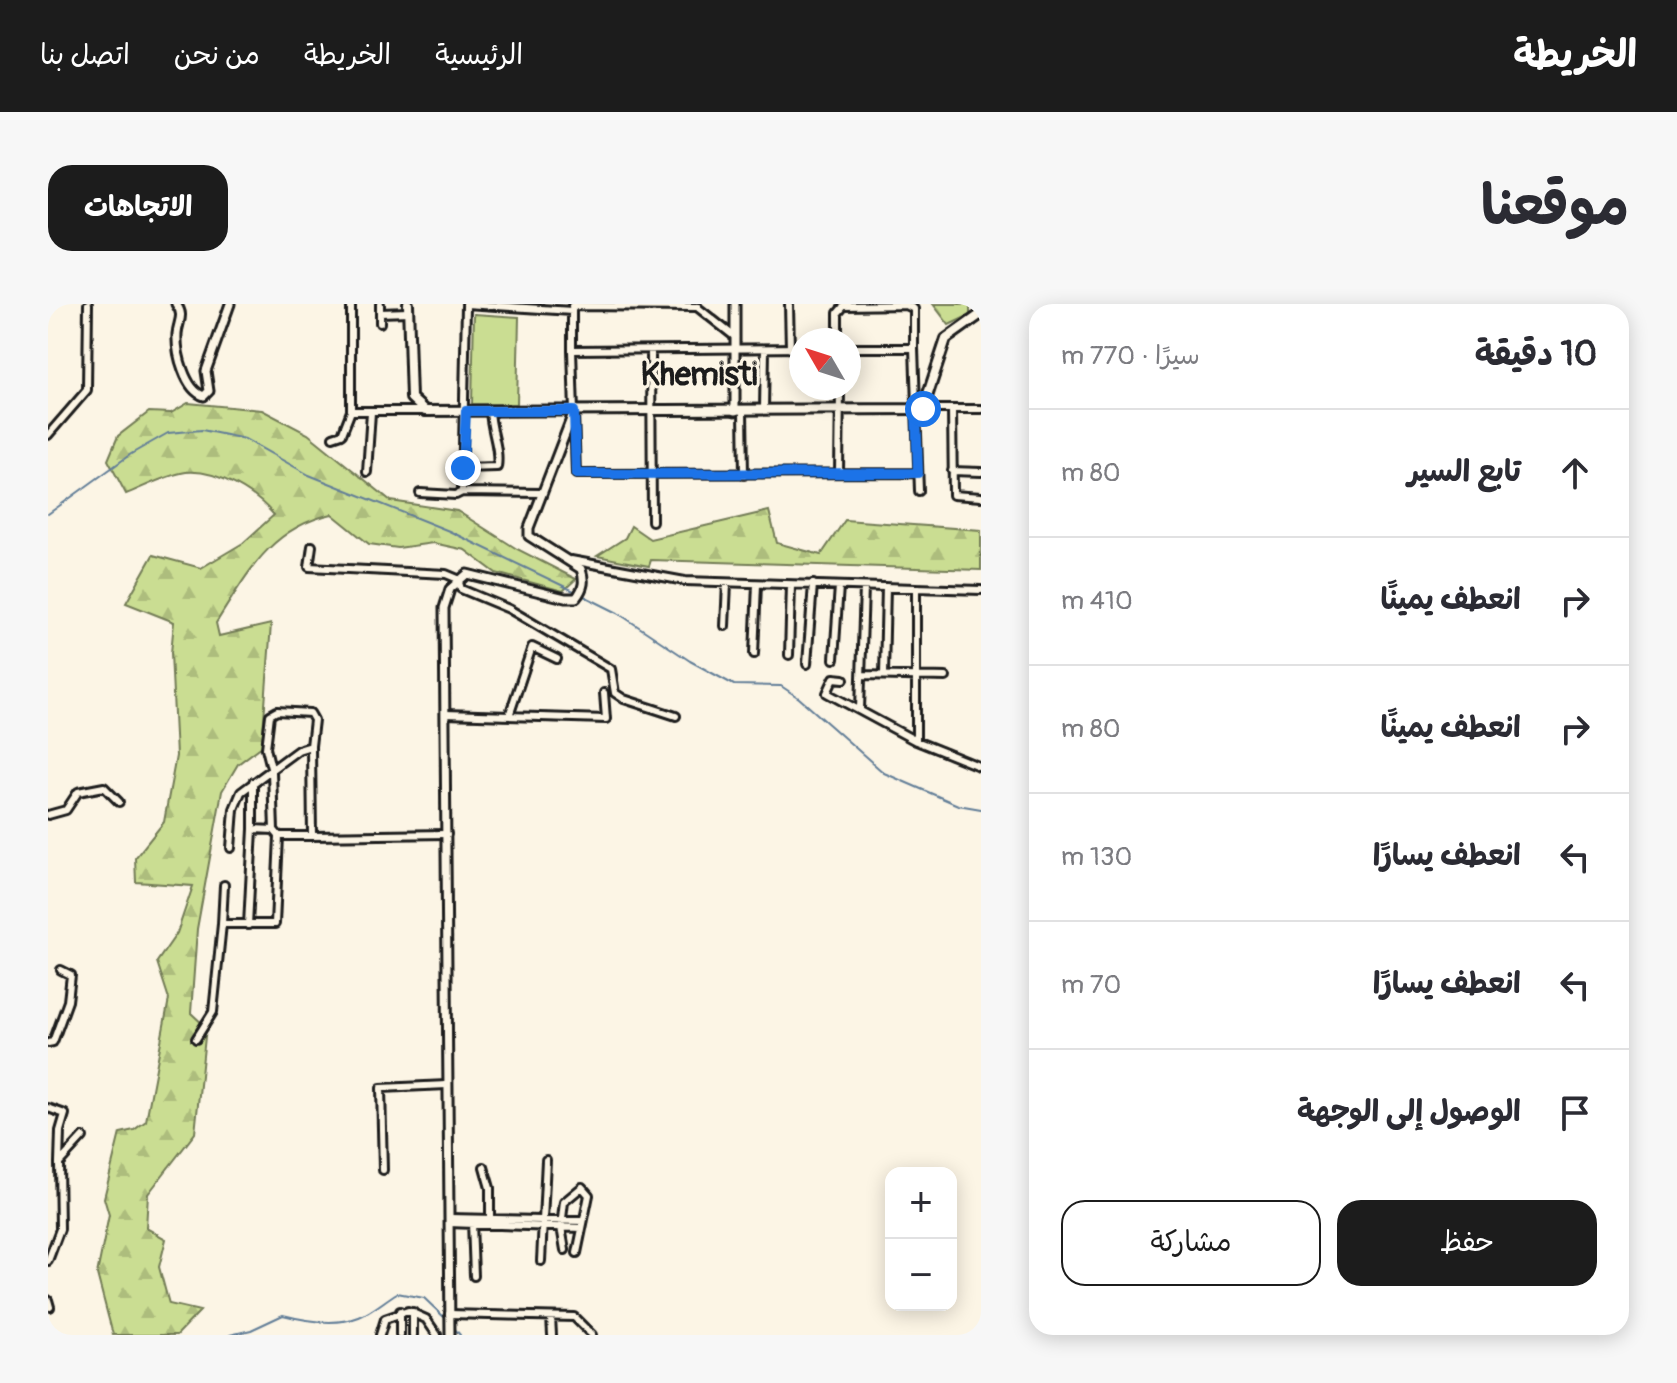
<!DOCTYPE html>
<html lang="ar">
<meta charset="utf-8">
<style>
body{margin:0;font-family:Pangolin,"Playpen Sans Arabic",sans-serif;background:#f7f7f7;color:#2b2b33;direction:rtl}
.controls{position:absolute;right:24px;bottom:24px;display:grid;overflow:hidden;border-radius:16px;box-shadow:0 4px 20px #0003}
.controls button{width:72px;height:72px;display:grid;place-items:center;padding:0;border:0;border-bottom:2px solid #e1e1e2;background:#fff;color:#2b2b33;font:40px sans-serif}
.compass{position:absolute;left:741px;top:24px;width:72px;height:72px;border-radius:50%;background:#fff;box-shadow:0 4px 20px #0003;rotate:309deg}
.stop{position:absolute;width:24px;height:24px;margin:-18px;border:6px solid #1a73e8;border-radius:50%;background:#fff}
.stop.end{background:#1a73e8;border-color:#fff;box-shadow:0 2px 8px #0008}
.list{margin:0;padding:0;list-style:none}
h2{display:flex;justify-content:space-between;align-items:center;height:104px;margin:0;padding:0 32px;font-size:34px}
h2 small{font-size:26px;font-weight:400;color:#7c7c81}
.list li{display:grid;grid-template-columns:52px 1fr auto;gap:24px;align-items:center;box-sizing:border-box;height:128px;padding:0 32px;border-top:2px solid #e1e1e2}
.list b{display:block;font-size:30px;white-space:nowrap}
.list em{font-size:26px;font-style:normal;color:#7c7c81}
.actions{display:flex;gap:16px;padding:24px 32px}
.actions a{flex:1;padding:18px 0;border:2px solid #1c1c1c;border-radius:24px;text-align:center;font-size:28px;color:#1c1c1c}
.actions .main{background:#1c1c1c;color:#fff}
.icon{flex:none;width:44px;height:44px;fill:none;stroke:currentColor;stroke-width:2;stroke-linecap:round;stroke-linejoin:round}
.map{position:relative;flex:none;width:933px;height:1031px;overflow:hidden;direction:ltr;border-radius:24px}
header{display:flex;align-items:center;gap:48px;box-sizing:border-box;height:112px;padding:0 40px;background:#1c1c1c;color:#fff}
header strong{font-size:38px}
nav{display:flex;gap:44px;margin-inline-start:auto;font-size:28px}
.intro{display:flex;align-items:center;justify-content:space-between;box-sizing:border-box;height:192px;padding:0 48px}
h1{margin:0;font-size:56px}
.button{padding:20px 36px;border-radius:24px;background:#1c1c1c;color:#fff;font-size:28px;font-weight:700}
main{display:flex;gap:48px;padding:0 48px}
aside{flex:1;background:#fff;border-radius:24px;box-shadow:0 4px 20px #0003}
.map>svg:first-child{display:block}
.forest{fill:url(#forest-firs);stroke:#737c57;stroke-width:2}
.pitch{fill:#cadd92;stroke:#737c57;stroke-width:2}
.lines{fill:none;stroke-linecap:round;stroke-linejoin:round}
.stream{stroke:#627e98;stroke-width:2}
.minor-casing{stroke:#1c1c1c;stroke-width:12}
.tertiary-casing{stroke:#1c1c1c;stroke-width:13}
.secondary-casing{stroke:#1c1c1c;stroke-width:14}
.minor{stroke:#fcf5e5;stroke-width:6}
.tertiary{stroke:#fcf5e5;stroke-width:7}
.secondary{stroke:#fcf5e5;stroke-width:8}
.route{stroke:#1a73e8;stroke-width:10}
.labels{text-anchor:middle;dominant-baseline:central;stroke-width:6;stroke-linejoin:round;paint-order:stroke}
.district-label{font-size:32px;font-weight:bold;fill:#1c1c1c;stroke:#fcf5e5}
</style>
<header>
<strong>الخريطة</strong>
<nav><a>الرئيسية</a><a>الخريطة</a><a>من نحن</a><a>اتصل بنا</a></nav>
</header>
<div class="intro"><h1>موقعنا</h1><a class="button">الاتجاهات</a></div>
<main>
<aside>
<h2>10 دقيقة<small>سيرًا · 770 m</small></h2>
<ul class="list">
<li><svg class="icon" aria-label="ahead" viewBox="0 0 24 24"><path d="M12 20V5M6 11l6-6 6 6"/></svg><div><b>تابع السير</b></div><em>80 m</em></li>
<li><svg class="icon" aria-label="right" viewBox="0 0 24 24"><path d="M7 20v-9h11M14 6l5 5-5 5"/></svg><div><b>انعطف يمينًا</b></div><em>410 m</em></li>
<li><svg class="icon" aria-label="right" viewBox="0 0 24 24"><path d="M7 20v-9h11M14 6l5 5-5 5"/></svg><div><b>انعطف يمينًا</b></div><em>80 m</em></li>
<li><svg class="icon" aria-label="left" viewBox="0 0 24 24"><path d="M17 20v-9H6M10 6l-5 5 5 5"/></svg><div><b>انعطف يسارًا</b></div><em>130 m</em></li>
<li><svg class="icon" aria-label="left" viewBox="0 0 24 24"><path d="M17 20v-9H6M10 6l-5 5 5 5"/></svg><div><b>انعطف يسارًا</b></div><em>70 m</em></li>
<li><svg class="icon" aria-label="arrive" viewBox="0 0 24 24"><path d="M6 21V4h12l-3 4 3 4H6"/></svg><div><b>الوصول إلى الوجهة</b></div></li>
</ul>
<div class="actions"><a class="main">حفظ</a><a>مشاركة</a></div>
</aside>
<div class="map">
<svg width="933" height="1031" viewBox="0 0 933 1031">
<defs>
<pattern id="forest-firs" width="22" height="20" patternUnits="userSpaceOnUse" patternTransform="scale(2)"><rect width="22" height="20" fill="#cadd92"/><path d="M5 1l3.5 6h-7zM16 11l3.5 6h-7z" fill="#adbd7d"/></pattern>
</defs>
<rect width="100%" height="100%" fill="#fcf5e5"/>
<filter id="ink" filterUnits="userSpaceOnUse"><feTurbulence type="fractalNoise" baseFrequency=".0125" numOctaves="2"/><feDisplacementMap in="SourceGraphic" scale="16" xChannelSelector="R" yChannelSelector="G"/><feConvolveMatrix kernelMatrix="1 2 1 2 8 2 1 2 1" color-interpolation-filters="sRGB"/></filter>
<g filter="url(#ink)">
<path class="forest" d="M885,0H922V11L901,21Z
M140,99L214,106L260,130L343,197L409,207L469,245L528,275L515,287L448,269L417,246L385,239L350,244L321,240L284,210C222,224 200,269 168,319L171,332L223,320L214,442L190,460L174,487L149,625L143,709L158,723L147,829L100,890L98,924L118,935L111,963L121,1000L152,1007L129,1031H65L49,970L61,911L56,894L72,829L86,826L98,817L121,695L109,658L129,629L145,582L88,578L87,554L116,518L128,452L123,349L126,318L78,299L105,251L153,264L195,239L226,211C208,189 168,165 138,168C118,171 96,183 78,190L60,156L70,132L101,108L123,109Z
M721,207L729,239L773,251L797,216L933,226V266L603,256L601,262L549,252L577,234L583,222L602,235Z"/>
<path class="pitch" d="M426,10L471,13L469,100H424Z"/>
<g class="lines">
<path class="stream" d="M0,210L83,150L120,129L154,126L197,135L261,171L401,227L528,288
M534,291L570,309L642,357L686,381L733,382L751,394L836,469L910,501L933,505
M405,1023L412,1031
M182,1031L203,1026L235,1011C258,1017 288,1022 311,1013C324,1008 337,996 349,989L376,994L398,1015"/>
<defs>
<path id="minor" d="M332,0V19
M418,0L524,7
M741,0L742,45
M418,2L414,188L494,189
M524,2L650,3
M649,3L687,33
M524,6V46
M332,9L360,8
M790,36V9L796,2L858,1L866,5V44
M753,44L524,46L528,170L870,169
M801,44H866L871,187
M603,46L604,217
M875,105H933
M904,105L905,191L933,193
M716,106L717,45
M303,107H377
M695,107L696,171
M0,131L39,86L40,0
M285,133L294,130L303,107V0
M415,164L449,163C452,144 443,128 442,107
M904,167L933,168
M319,168L323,108
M791,169L792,84
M372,189L408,191L414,188
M264,242L261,263L398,270L410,275L413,285L461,305L563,365L567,389L576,395L628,412
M523,256L637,277L933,286
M868,284V437
M677,322L679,279
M706,350L709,280
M741,351L743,281
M786,355L791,282
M759,360L765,280
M814,371L898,373
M836,371L838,283
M796,375L786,374L779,389L868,437L933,463
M812,405L816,283
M397,410L558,415L556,389
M461,412L484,343L509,355
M263,442L266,416L262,409L229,407L222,411L218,444L224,468L226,526L231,532H264
M205,478V525L226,526
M0,511L18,506L30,488L56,483L71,498
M183,544L186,505L193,488L250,446L263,442L264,532L399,530
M174,620L176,581
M200,621L205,525
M148,735L165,708L174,620H227L231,532
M0,739L5,738L20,697L23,671L13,666
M0,804L17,810L12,827L11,859
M436,863L442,884V917
M335,866L333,784L399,781
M401,914L535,917
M424,918L426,972
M401,919L534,924
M517,946L513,923L516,898L534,883L541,891L529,949
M0,957L12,925L11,859L35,833
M493,957L498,856
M0,996L2,1003
M401,1010L526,1013L544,1031
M503,1013L504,1031
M332,1031L337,1015L360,1007L378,1015L389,1031
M352,1031V1007
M365,1031V1008"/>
<path id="tertiary" d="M128,0C137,12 130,17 129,30C128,49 137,86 156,92L161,87L158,67L182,0
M687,0V107
M402,1031L396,304L402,285L419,270L517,294H528C536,284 537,277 533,265L481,232V224L526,107"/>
<path id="secondary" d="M360,0L363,94L377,107L875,105L898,35L933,10"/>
</defs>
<use href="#minor" class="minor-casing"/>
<use href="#tertiary" class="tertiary-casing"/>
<use href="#secondary" class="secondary-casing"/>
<use href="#minor" class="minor"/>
<use href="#tertiary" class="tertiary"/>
<use href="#secondary" class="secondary"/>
</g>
</g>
<g class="lines" filter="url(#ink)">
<path class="route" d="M415,164L418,107H526L528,170L870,169L868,106L875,105"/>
</g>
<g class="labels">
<g class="district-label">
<text x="651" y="71">Khemisti</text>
</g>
</g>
</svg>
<div class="controls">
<button>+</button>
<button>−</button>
</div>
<svg class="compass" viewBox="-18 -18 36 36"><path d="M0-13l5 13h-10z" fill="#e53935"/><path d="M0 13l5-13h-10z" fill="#7c7c81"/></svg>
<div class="stop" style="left:875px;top:105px"></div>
<div class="stop end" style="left:415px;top:164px"></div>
</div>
</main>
